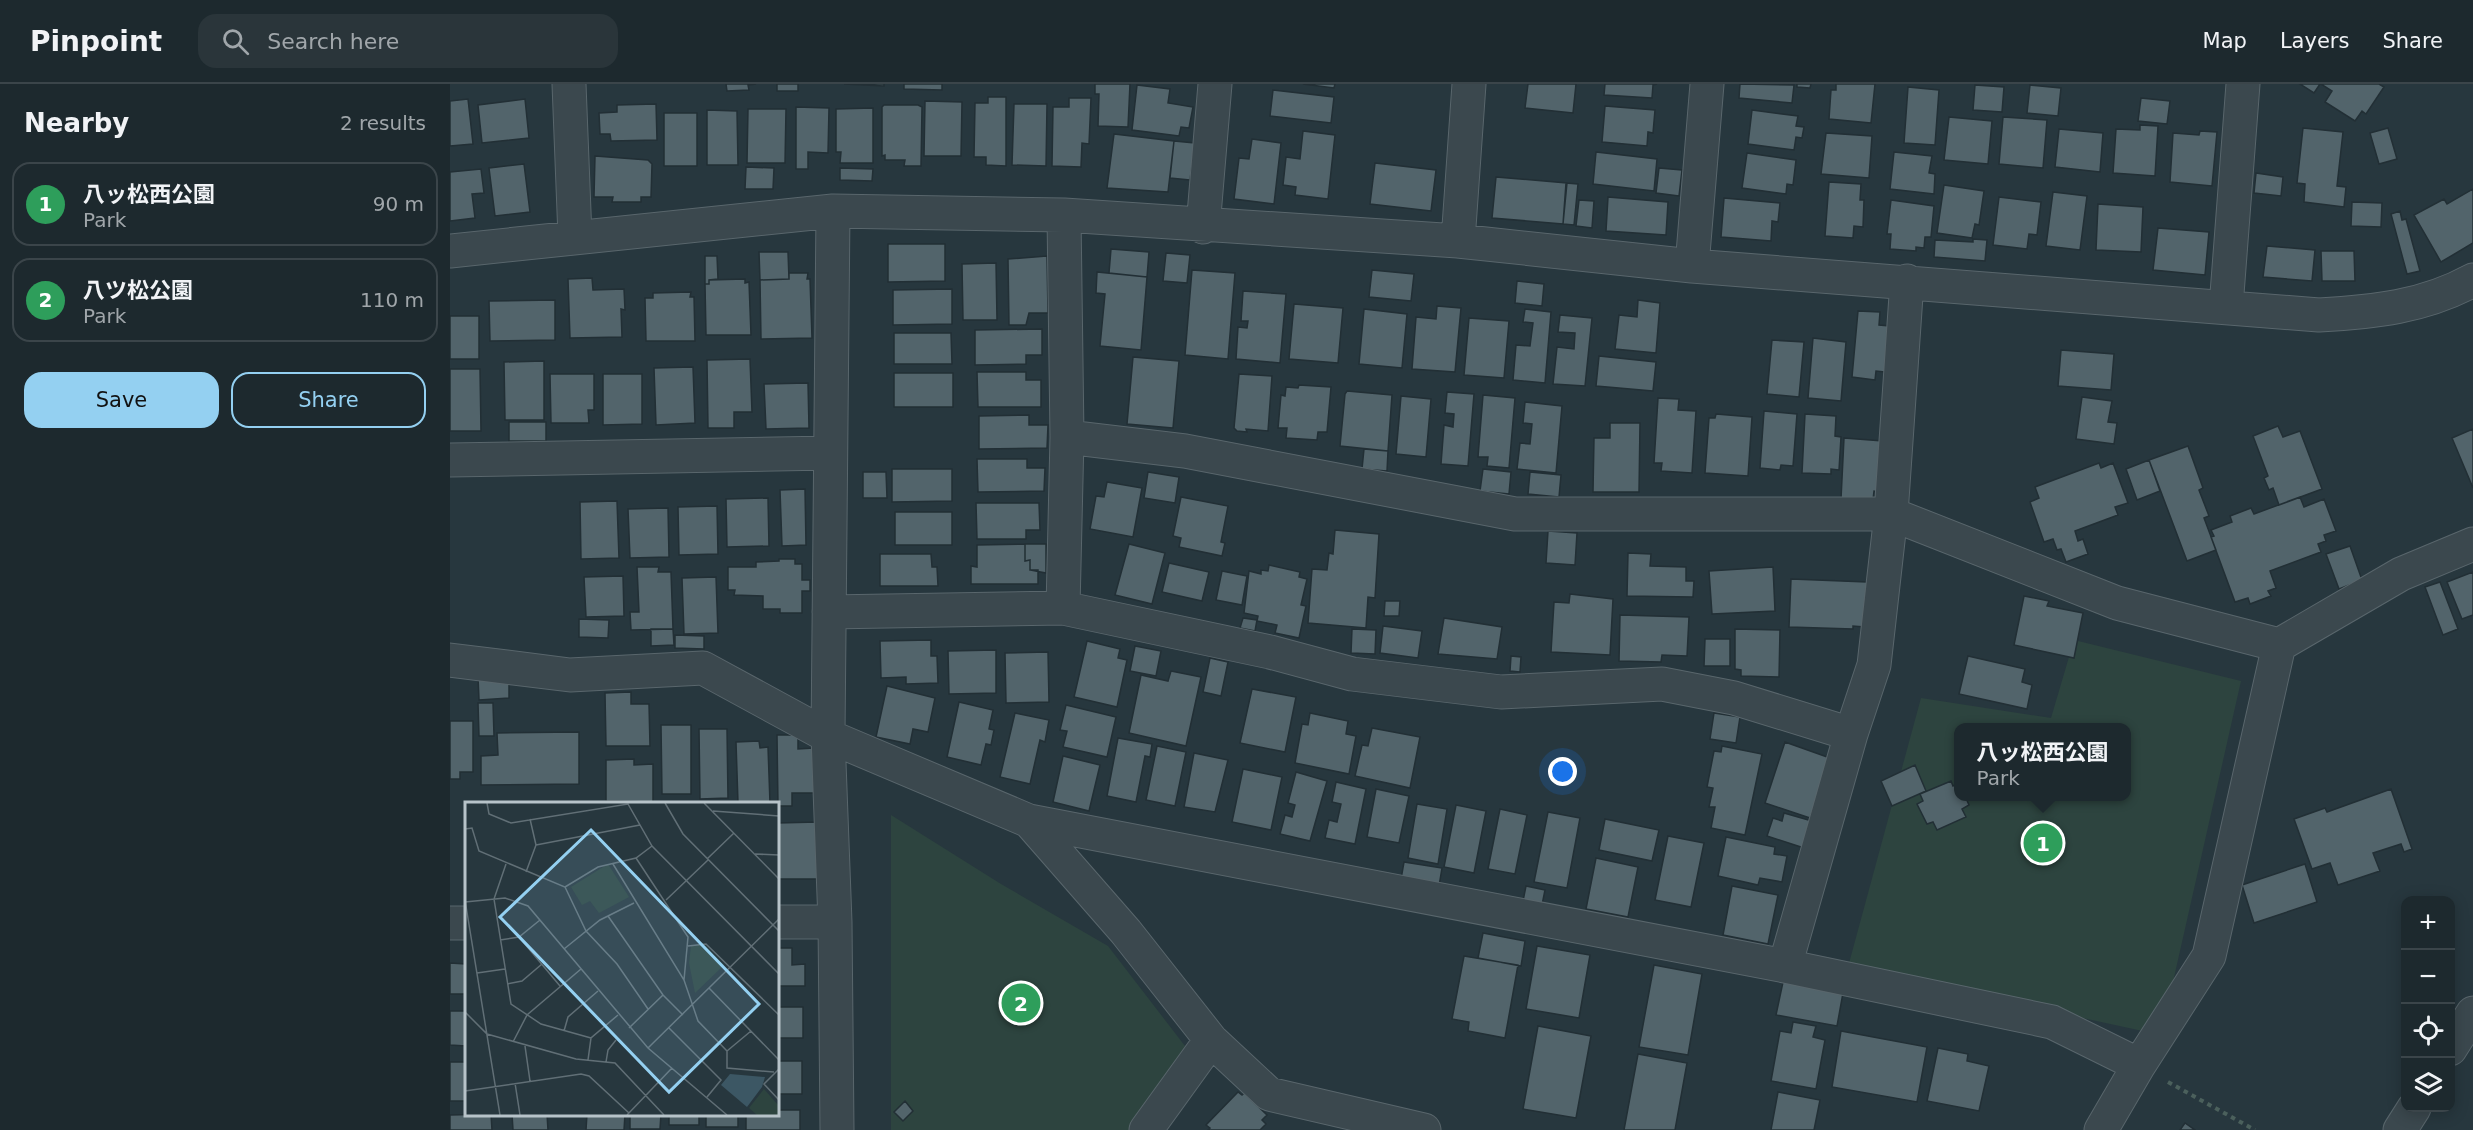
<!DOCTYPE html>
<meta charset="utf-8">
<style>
body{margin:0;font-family:"DejaVu Sans","Noto Sans JP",sans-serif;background:#2a353a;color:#f1f3f6}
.controls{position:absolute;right:18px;bottom:18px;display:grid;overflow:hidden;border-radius:12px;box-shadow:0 3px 15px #0003}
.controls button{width:54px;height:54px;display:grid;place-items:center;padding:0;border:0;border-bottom:2px solid #3b454a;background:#1d292e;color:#f1f3f6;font:30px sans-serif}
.you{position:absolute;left:1113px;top:688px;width:21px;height:21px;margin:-15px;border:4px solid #fff;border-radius:50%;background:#1a73e8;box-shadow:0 0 0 9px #1a73e833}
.badge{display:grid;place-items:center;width:39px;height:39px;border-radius:50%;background:#94d0f1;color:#fff;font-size:20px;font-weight:700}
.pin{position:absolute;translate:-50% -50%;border:3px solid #fff;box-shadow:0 2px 6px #0006}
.popup{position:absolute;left:1504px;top:639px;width:177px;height:78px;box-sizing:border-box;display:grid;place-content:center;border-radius:12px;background:#1d292e;filter:drop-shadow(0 2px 4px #0005);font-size:20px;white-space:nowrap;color:#a0a6aa}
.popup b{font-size:22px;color:#f1f3f6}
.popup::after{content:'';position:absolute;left:50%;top:100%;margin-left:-12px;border:12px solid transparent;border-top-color:#1d292e}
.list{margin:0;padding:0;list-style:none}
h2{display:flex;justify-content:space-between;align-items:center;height:78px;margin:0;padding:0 24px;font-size:26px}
h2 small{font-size:20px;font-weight:400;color:#a0a6aa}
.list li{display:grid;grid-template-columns:39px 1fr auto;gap:18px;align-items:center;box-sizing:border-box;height:84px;margin:0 12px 12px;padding:0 12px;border:2px solid #3b454a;border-radius:18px}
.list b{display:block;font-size:22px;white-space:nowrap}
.list p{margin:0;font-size:20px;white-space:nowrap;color:#a0a6aa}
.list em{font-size:20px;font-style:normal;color:#a0a6aa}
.actions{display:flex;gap:12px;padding:18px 24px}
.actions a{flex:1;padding:14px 0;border:2px solid #94d0f1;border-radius:18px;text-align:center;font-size:21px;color:#94d0f1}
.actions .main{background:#94d0f1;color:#111}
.icon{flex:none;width:33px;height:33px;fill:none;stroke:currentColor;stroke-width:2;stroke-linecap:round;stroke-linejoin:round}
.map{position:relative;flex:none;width:2023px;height:1046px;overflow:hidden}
header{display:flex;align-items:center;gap:36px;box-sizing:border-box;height:84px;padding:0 30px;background:#1d292e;border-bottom:2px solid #3b454a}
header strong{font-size:28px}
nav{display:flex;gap:33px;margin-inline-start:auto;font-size:21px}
.search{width:420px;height:54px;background:#2a353a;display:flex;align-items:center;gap:15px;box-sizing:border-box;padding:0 21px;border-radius:18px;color:#a0a6aa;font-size:22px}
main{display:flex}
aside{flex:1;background:#1d292e}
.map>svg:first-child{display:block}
.green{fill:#2d443f;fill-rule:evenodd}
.building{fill:#52646b;stroke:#222f35;stroke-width:1.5}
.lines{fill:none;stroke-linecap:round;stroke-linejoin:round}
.minor-casing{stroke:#59666c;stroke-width:35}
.path{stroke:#4b605c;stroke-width:4;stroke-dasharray:4.5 4.5;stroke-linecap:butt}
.minor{stroke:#3b484e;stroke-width:33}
.inset-road{fill:none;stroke:#616f76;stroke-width:1.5}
.view{fill:#94d0f1;fill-opacity:0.15;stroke:#94d0f1;stroke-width:3}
.inset-edge{fill:none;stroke:#b7c3c9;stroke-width:3}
</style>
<header>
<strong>Pinpoint</strong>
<div class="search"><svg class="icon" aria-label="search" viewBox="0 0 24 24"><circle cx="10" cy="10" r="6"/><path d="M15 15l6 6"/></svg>Search here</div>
<nav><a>Map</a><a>Layers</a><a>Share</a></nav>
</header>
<main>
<aside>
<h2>Nearby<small>2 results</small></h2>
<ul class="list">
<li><span class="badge" style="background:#2e9e5b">1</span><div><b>八ッ松西公園</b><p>Park</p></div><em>90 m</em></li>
<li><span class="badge" style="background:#2e9e5b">2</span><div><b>八ツ松公園</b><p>Park</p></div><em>110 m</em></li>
</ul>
<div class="actions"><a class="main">Save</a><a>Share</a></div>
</aside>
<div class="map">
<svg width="2023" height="1046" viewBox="0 0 2023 1046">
<rect width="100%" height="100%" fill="#27373e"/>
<path class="green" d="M1624,556L1791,597L1711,951L1398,883L1471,614L1601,634ZM1509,644H1677V712H1509Z
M441,731L551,800L658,862L745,975L701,1046H441Z"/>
<path class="building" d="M276,0H306L298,1L299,6L277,7Z
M327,0H348V7H327Z
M394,0H434V2Z
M454,0H492V6L454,5Z
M645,0H680L678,43L648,42L649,10H645Z
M853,0H885L884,4Z
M1078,0H1126L1123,29L1075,24Z
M1155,0H1207L1203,1L1202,14L1154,11Z
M1290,0L1344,1L1342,19L1289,14Z
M1347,0H1361L1360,4L1347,3Z
M1386,0H1425L1421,39L1379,35L1381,6H1386Z
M1850,0H1870L1864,9Z
M1871,0H1929L1934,3L1916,30L1912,27L1905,37L1875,18L1882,7Z
M687,1L720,5L718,19L743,23L739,44L731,43L729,52L682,46Z
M1525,1L1554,3L1552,28L1523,26Z
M1580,1L1611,4L1608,32L1577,29Z
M1458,3L1489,6L1485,61L1454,59Z
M823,6L884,13L881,39L820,32Z
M538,13H556V82L536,81V73H524L525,19H538Z
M619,14H641L639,60L632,59L631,83L602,82L603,23H619Z
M1691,14L1720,17L1717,40L1688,37Z
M18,15L23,60L0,62V17Z
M75,15L79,54L32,59L28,21Z
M475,17L512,18L511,72H474Z
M206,20L207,56L161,57L160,50H150L149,29L167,28V21Z
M564,20H597L596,82L562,81Z
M434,21H468L472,23L471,82H454L455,76H435V71L432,72V23Z
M1155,22L1205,26L1203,49L1198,48L1197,62L1152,58Z
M346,23L379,24L378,69L358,68V85H346Z
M423,24V79H390L391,68H386V25Z
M298,25H336L335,79H297Z
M257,26L287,27L288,81H257Z
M1302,26L1348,32L1346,42L1354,43L1352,54L1346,53L1344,66L1298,60Z
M214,29H247V82H214Z
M1499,33L1542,37L1538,80L1494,76Z
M1553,33L1597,36L1593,84L1549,80Z
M1690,41L1708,42L1705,92L1663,89L1666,45L1690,46Z
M1853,44L1893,48L1887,102L1896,103L1894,123L1854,118L1855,100L1847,99Z
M1938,44L1947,75L1929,80L1920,49Z
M1609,45L1653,49L1650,88L1605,83Z
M853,47L885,51L878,115L845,111L846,103L833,101L836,73L850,75Z
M1750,47L1767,48L1762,102L1720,98L1723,49L1749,51Z
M1376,49L1422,52L1419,94L1371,90Z
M664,50L724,57L718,108L657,104Z
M802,55L831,59L824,120L784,115L789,74L799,75Z
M724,57L745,59L740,96L720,94Z
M1146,68L1207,75L1204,107L1143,100Z
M1444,68L1482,72L1479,89L1485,90L1484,110L1440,105Z
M1297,69L1346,76L1343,101L1337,100L1336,110L1292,104Z
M145,72L198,76L202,80L201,113H191V118H162L163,113H144Z
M925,79L986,86L981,127L920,120Z
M74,80L80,128L45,132L39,84Z
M296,83L324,84L323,105H295Z
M390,84L423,85L422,97L390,96Z
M1209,84L1232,86L1229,112L1206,109Z
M31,85L34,109L22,110L25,134L0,137V88Z
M1806,89L1833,93L1831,112L1804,109Z
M1046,93L1117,99L1113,140L1042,134Z
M1379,98L1411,100L1410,116H1414L1413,143L1404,142L1403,154L1375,152Z
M1116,99L1128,100L1124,141L1113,140Z
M1494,101L1534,107L1529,141L1525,140L1522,154L1487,149Z
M2023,105V159L1991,178L1964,131L1994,115L1997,120Z
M1603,108L1637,112L1630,166L1596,162Z
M1158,113L1218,118L1216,151L1156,147Z
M1549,113L1591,118L1587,151L1579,150L1577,165L1543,161Z
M1274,114L1330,119L1328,138L1322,137L1321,157L1271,153Z
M1129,116L1144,117L1142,144L1126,142Z
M1441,116L1484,122L1481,153H1475L1474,164L1466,163V167L1440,165L1441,150H1437Z
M1902,118L1932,119L1931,143L1901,142Z
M1648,120L1693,123L1691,168L1646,166Z
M1950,127L1952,136L1956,135L1970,187L1957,190L1941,130Z
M1708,144L1759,148L1755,191L1703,186Z
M1523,155L1537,156L1535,177L1484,173L1485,156L1523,158Z
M438,160H495V197L438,198Z
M1817,162L1865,166L1862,197L1813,193Z
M661,165L699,168L697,193L659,189Z
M1871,167H1904L1905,197H1872Z
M309,168H338L339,195L310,196Z
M716,169L740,171L737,199L713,197Z
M255,172H267L268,195L259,196V200H255Z
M597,172L598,229H579L576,241H559L558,175Z
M546,179L547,236H513L512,180Z
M742,186L785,189L778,275L735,271Z
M922,186L964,190L961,217L919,213Z
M647,188L697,193L691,266L650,262L655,210L646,209Z
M339,189H358L357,195H360L362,254L311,255L310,196L339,195Z
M142,194L143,206L174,205L175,226L171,225L172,253L120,254L118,195Z
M295,195V199L299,198L301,251H256L255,200H259V196Z
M1067,197L1094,200L1092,222L1065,219Z
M502,205V240L443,241V206Z
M793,207L836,210L830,279L786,275L788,243L797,244L798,237H791Z
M241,208L240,213H244L245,257H196L195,214H203V209Z
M105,216V256L40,257L39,217Z
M1188,216L1210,219L1206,269L1165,265L1169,231L1187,233Z
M844,220L893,224L888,279L839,275Z
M987,222L1011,224L1005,288L962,285L966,233L986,235Z
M914,225L957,230L952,284L909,280Z
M1075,225L1101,228L1095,299L1063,296L1066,261L1080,262L1083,239L1073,238Z
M1408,227L1430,228L1429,241L1440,242L1435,288L1426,287L1425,296L1402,293Z
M1110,231L1142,234L1135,302L1103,300L1107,263L1124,265L1125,249L1108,248Z
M0,232H29V275H0Z
M1019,234L1059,237L1054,294L1014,291Z
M592,245V271H576V280L525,281V246Z
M444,249H501L502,280H444Z
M1363,254L1396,258L1391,317L1358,314Z
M1322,256L1354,258L1349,313L1317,310Z
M1611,266L1664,270L1661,306L1608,302Z
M1149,272L1206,278L1203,307L1146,302Z
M683,273L729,277L723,344L677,340Z
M300,275L302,328H284V344H258L257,276Z
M94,277V336H55L54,278Z
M243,283L245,339L206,341L204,284Z
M0,285H30L31,347H0Z
M527,288H576V296H591V323H528Z
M444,289H503V323H444Z
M100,290H144V326H138L139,339H101Z
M153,290H192V340L153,341Z
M789,290L822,292L818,347L796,345L797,348L787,347L784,344Z
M358,299L359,344L316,345L314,300Z
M849,301L881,303L877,348H868L867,356L836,354L837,344H828L831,311L835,312L836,303L848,304Z
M897,307L942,311L938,367L890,362L895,310Z
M997,308L1024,310L1018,382L991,380L994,341L1003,343L1004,330L995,329Z
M1033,311L1065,314L1059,384L1037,382L1038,373H1028Z
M951,312L981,315L976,373L946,370Z
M1632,313L1662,317L1658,338L1667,339L1664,360L1626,355Z
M1208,314L1229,315L1228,326L1246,327L1242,389L1211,387L1212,379H1204Z
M1075,318L1112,322L1106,389L1067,385L1070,359L1080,360L1082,340L1073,339Z
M1314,327L1347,330L1343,382L1331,381L1330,386L1310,384Z
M1266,330L1302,333L1298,392L1255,389L1259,334H1265Z
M1355,330L1386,332L1385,352L1391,353L1389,386L1381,385V390L1352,389Z
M579,331V341H598L597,364L529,365V332Z
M59,338H96V357H59Z
M1160,339H1190L1189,408H1143L1144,354H1160Z
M1828,342L1833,353L1850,347L1872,405L1829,421L1823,404L1819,406L1814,394L1818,392L1803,352Z
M2023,345V404L2002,354Z
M1394,354L1433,357L1430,408L1424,407L1423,416L1391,415Z
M1738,362L1753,404L1749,406L1759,432L1754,434L1766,466L1737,477L1699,376Z
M914,365L938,367L937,387L912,385Z
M527,375H577V384H595L594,407L528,408Z
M1699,376L1710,407L1687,416L1676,385Z
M1649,379L1651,384L1663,379L1678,419L1665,423L1668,431L1625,447L1628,457L1633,455L1638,470L1616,478L1611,465L1607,466L1603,455L1594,458L1580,418L1589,414L1585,403Z
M442,385H502V417L442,418Z
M1033,385L1061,388L1059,410L1030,407Z
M413,388H436L437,414H413Z
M698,388L729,393L725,419L694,414Z
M1080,388L1111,391L1109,413L1078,410Z
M657,398L692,404L683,453L640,445L646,412L654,413Z
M355,405L356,461L332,462L330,406Z
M731,413L778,422L771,458L775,459L772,472L729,463L731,454L723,452Z
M1850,413L1854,423L1874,415L1886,447L1874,451L1876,457L1868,460L1871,468L1820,487L1826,504L1818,507L1821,512L1800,520L1798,514L1785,518L1761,453L1764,452L1761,446L1782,438L1780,432L1801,424L1804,430Z
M318,414L319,462L277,463L276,415Z
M167,417L169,474L131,475L130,418Z
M526,419H589L590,446H576V455H527Z
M267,422L268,470L229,471L228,423Z
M218,424L219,473L180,474L178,425Z
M445,428H502V461H445Z
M885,446L929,450L925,514L918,513L916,544L858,539L862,485L877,486L879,469L883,470Z
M1098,447L1127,449L1125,481L1096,479Z
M575,460V477L580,476V486H588V500H521V482L527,483V461Z
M575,460H596V489L580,486V476L575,477Z
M679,460L715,469L702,520L665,511Z
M1900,462L1912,496L1889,505L1876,470Z
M1178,469L1201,470L1200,482L1236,483V497H1244L1243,513L1177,512Z
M430,470H481L482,483H487L488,502H430Z
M329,475H345V480H352V496H360V507H352V529H330V525H313V512L284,511L285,506H278V483H306V478L329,477Z
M719,479L759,488L752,517L712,508Z
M819,481L850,488L849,493L857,495L851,521L856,522L849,554L825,549L827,541L807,537L808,532L794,529L799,487L811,490V486L818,487Z
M187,483H209L208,488H221L223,545L181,546L180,528H189Z
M1323,483L1325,527L1262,530L1259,487Z
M772,487L797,492L792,521L766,516Z
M2023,488V531L2012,535L1997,498Z
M173,492L174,532L136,533L134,493Z
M266,493L268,549L234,550L232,494Z
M1341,495L1417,498L1415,543L1403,542V545L1339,543Z
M1990,498L2008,545L1993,551L1975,503Z
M1120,510L1163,515L1160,571L1101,568L1104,518L1119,519Z
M1574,512L1599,517L1597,522L1633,529L1624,574L1564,561Z
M935,517H950L949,532H934Z
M1170,531L1239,533L1237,572L1212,571L1211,578L1169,577Z
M793,534L807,536L805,547L790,544Z
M994,534L1052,543L1047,575L988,570Z
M129,535L159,536L158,554L129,553Z
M933,542L972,547L968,574L930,569Z
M201,545H223L224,561L201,562Z
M902,545L926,546L925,570L901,569Z
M1285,545L1330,546L1329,593L1291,592V586L1285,585Z
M225,551L254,552V565L225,564Z
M1255,555H1280V582H1254Z
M481,556V572H487L488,599L456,600V593L431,594L430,557Z
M637,557L670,565L668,574L677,576L667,623L624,613Z
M685,562L711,567L706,592L680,587Z
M546,566V609L499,610L498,567Z
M598,568L599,618L556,619L555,569Z
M1061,572L1071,573L1070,588L1060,587Z
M1518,572L1575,585L1572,598L1582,601L1577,625L1509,610Z
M760,574L778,578L771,612L753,608Z
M721,587L751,593L736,662L679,649L691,591L718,597Z
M28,593H59V614L29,616Z
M437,602L485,614L478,648L463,645L460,660L426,653Z
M802,605L846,613L835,668L790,659Z
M181,608V620H199L200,662H156L155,609Z
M509,618L543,626L539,645L544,646L541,661L536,660L531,681L497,673Z
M28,619H43L44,652H29Z
M616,621L666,633L657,673L613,663L617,647L610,646Z
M565,629L599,636L595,658L590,656L580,700L550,693Z
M860,629L898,637L896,650L906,652L899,690L845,679L852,640L858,641Z
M1264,629L1290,633L1286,659L1260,655Z
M0,637H23V688H10V695H0Z
M211,641H241V710H212Z
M922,644L970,653L960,704L905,692L912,661L918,662Z
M249,645H277L278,714L250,715Z
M129,648V700L31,701V672L48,671L47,649Z
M327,651H348V665L364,664L365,709H342V722H328Z
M668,654L702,660L700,673L695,672L686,718L657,712Z
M309,657L310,664L318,663L320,719H288L286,658Z
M1335,658L1380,674L1360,734L1315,719Z
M707,662L736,668L725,722L696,716Z
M1272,662L1312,670L1295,751L1261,744L1265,723H1259L1263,704L1257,703L1264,667L1271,668Z
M744,669L778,676L765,728L734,723Z
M613,672L650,681L639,727L603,718Z
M184,675V681L203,680V718L156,717V676Z
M1465,681L1476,707L1442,722L1431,697Z
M793,685L832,693L821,746L782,738Z
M846,688L877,697L860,757L830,750L835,731L842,733L845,721L838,719Z
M1501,697L1503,702L1509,699V712H1515L1519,721L1512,725L1516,733L1487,746L1483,738L1477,740L1467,720L1473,717L1470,710Z
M886,698L916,705L905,760L875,754L879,736L887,738L891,720L882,718Z
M926,705L959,712L949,759L917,753Z
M1941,705L1962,765L1954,768L1951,760L1923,769L1930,787L1888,801L1880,779L1862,785L1844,735L1875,724L1877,728Z
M967,720L997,725L988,780L958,774Z
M1006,721L1036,727L1024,789L994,783Z
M1050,725L1077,731L1065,790L1038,785Z
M1098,728L1130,734L1117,804L1084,798Z
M1334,729L1362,737L1354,764L1317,752L1323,734L1332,737Z
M1155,735L1209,746L1202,777L1149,766Z
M368,738L369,795H327V739Z
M1218,752L1254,759L1241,823L1205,816Z
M1276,753L1325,763L1324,770L1337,772L1332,798L1310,794L1308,801L1268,792Z
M1146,774L1188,783L1178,833L1136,825Z
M954,778L992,784L989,802L951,795Z
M1855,780L1867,818L1804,839L1792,801Z
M1076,802L1095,806L1092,821L1073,817Z
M1282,802L1328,811L1318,860L1273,851Z
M1033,849L1075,857L1071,882L1028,874Z
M1087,862L1140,871L1129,934L1076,925Z
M327,864H342V881L355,880V902H327Z
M1014,872L1068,881L1055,954L1018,947L1019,938L1002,935Z
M0,879L16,880V910H0Z
M1204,881L1252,890L1238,971L1189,963Z
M1333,898L1393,909L1387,942L1326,931Z
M327,923H353V954H327Z
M0,927H16V962L0,961Z
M1343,938L1366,942L1363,953L1375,956L1366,1005L1321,997L1330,947L1341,949Z
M1088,942L1141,952L1126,1034L1073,1025Z
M1391,947L1477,963L1467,1018L1382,1003Z
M1488,964L1518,970L1517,977L1539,982L1529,1027L1477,1017Z
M1188,970L1237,979L1225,1046H1174Z
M327,971L328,977H352V1010H327Z
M0,978H16V1017H0Z
M788,1008L792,1011L794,1009L817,1031L812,1036L816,1040L810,1046H758L760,1044L756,1041Z
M1328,1008L1370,1016L1364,1046H1321Z
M455,1017L463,1027L453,1037L444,1028Z
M327,1026H350V1046H296V1030H327Z
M41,1030L42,1046H0V1031Z
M62,1030H97L98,1046H63Z
M137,1030H175L174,1046H136Z
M180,1030H211L210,1045H180Z
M219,1030H249V1041H219Z
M256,1030H288V1043H256Z
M1735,1039L1745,1046H1730Z"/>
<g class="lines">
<defs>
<path id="minor" d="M119,0L125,153
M383,127L378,652L385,838L387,1046
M753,143L765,0
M1008,157L1019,0
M0,167L383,127L614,131L1008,157L1242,182L1869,231C1923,228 1974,223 2023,196
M1242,182L1257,0
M1776,223L1793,0
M617,353L735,367L1065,430H1441L1667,519L1829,561L1951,490L2023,460
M0,376L380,369
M613,524L617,353L614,131
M379,528L613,524L820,568L902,590L1051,608L1212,600L1284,614L1401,650
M0,576L120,591L253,584L378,652L579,737L1335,882L1602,938L1689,981
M579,737L676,848L761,956L819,1010L974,1046
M327,838H385
M0,839H16
M1335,882L1401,650L1424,581L1441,430L1457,197
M2000,965L2023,929
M696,1046L761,956
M1651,1046L1689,981L1759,872L1829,561
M1950,1046L1964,1024"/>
</defs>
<use href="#minor" class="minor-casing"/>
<path class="path" d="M1718,998L1805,1046"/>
<use href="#minor" class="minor"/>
</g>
<g transform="translate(15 718)">
<rect width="314" height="314" fill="#27373e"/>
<path d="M143,62L164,95L134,111L125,99L117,103L106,85ZM238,141L259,163L230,191L224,161L226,144ZM299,287L313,303V313H292L284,306Z" fill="#2d443f"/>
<path d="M265,272L300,275L297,285L282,305L256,283Z" fill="#3c5764"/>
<path class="inset-road" d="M22,1L24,12L46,21L163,2L187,44L314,172M200,1L218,32L314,129M239,1L314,77M248,9L314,14M0,27L7,26L14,49L100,85L121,129L152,162L183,207M71,43L175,23M290,52L314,53M171,56L223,135L219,178M242,57L269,31M41,62L29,97L46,202L76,222L126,236M148,62L219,178L233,219L262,249M61,70L71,43L65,17M100,85L133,65L171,56L187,44M0,98L35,313M201,98L243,58M0,100L40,96L63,104L183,246L262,313M143,114L198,193L218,213M54,135L95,184M35,138L54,135L75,118M223,144L241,142L314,213M99,147L135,118L169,101M12,171L40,167M42,182L57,179L77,162M244,186L314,258M0,210L22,232L111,257L150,261L199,313M164,226L198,193M204,226L256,278L242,295M99,229L103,215L133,189M286,229L262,249V266L309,270M48,240L62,213L116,167M60,244L65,279M183,246L314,117M123,258L126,236L153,213M141,260L143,248L151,238M314,267L299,282L314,298M50,281L55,313M0,289L116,272L124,274L164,311M162,313L207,266"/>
<path class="view" d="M126,28L294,202L204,290L35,115Z"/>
<rect width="314" height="314" class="inset-edge"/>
</g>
</svg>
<div class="controls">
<button>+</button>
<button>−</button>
<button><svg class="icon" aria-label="locate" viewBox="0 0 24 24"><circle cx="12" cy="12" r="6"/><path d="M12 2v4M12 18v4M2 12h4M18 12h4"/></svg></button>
<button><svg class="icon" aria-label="layers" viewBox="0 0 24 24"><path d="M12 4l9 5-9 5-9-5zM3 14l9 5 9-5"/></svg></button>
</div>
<div class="you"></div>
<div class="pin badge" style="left:1593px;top:759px;background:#2e9e5b">1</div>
<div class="popup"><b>八ッ松西公園</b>Park</div>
<div class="pin badge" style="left:571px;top:919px;background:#2e9e5b">2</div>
</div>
</main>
